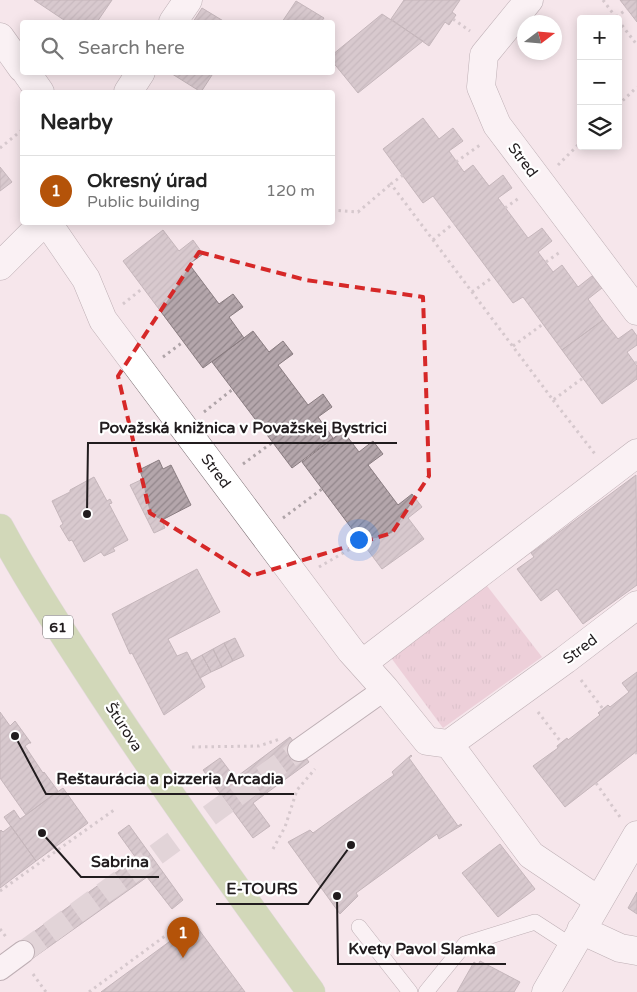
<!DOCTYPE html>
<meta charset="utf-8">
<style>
body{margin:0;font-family:"Varela Round",sans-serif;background:#f2f2f2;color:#222}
.controls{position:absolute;right:15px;top:15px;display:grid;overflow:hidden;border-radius:5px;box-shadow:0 2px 12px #0003}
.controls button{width:45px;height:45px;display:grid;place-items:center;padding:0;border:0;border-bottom:1px solid #e0e0e0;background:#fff;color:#222;font:25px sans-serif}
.compass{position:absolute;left:517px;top:15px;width:45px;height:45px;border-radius:50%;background:#fff;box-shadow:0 2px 12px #0003;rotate:74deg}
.you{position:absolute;left:358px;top:539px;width:18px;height:18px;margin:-12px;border:4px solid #fff;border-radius:50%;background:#1a73e8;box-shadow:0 0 0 8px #1a73e833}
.badge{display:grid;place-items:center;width:32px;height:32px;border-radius:50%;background:#b45309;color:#fff;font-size:16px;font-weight:700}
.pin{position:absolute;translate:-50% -41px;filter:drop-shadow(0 1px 2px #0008)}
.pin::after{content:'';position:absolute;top:26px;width:18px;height:15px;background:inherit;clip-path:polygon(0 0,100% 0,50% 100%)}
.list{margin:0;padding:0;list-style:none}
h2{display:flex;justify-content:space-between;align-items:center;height:65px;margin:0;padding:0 20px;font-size:21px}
h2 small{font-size:16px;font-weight:400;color:#767676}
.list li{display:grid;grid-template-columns:32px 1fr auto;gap:15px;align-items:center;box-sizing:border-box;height:70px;padding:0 20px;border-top:1px solid #e0e0e0}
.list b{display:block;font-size:19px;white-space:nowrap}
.list p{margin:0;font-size:16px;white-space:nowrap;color:#767676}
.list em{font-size:16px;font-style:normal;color:#767676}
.icon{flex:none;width:28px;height:28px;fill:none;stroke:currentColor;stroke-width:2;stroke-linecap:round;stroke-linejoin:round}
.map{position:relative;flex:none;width:637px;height:992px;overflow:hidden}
.search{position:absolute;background:#fff;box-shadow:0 2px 12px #0003;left:20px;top:20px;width:315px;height:55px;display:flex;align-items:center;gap:12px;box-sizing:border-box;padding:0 18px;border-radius:5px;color:#767676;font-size:19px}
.panel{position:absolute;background:#fff;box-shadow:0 2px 12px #0003;left:20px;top:90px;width:315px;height:135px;border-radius:5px}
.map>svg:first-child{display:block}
.park{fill:url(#park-tufts)}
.building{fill:url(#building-hatch);stroke:#897c80}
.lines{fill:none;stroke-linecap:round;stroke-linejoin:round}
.pedestrian-tunnel{stroke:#cbbec2;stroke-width:22;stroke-dasharray:22 11;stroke-linecap:butt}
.service-casing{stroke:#7b6e73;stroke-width:16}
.pedestrian-casing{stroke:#7b6e73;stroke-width:24}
.minor-casing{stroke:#7b6e73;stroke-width:29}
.primary-casing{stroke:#cac9c9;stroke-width:29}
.path{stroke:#afa4a8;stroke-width:3;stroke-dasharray:2.5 4;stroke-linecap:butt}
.service{stroke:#fff;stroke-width:15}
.pedestrian{stroke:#fff;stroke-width:22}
.minor{stroke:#fff;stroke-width:28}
.primary{stroke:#a7c77d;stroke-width:28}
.marked{fill:none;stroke:#d62828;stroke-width:4;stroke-dasharray:10 6;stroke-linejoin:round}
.labels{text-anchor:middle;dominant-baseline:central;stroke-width:4.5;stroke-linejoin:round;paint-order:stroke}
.shield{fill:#fff;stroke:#646062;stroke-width:1}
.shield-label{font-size:14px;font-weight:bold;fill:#211c1e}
.street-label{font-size:15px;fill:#211c1e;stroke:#fff}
.leader{fill:none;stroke:#211c1e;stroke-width:2}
.callout-dot{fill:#211c1e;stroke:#fff;stroke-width:2}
.callout-label{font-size:16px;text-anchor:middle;font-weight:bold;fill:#211c1e;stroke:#fff;stroke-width:4.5;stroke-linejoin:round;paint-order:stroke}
</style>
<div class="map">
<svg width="637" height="992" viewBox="0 0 637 992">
<defs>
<pattern id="park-tufts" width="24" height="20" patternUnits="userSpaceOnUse" patternTransform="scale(1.25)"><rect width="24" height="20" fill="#e2b4c4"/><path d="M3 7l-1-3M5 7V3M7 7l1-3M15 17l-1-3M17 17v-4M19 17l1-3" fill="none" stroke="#c29aa8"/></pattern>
<pattern id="building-hatch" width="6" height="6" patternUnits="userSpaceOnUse" patternTransform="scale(1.25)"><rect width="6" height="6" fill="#b4a6ab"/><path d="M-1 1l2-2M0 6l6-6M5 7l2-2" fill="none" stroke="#92868b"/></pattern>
</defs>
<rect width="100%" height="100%" fill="#f5e6eb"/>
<path class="park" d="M484,582L542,657L443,728L389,655Z"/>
<path class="building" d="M34,0H112L97,22H67Z
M404,0H460L452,12L456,15L453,19L449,25L445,22L429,46L391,19Z
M620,0H637V22L627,9Z
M296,1L324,18L321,22H282Z
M202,8L225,22H193Z
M382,14L423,41L358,93L332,61V55Z
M169,72H214L201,92Z
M423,118L439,139L453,128L463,141L449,151L464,172L473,165L489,186L503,175L512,188L498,198L528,238L542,228L552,241L538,252L553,272L562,265L578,287L592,276L602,288L588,299L603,320L562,350L523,297L513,303L433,196L423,203L383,149Z
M0,167L12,182L0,191Z
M163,230L179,251L193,240L203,254L189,264L219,304L233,294L243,307L229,317L244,338L203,368L123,261Z
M603,320L618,339L632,329L637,336V345L627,352L637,366V379L602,404L562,350Z
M253,331L269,352L283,341L293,354L278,365L308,405L323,394L332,407L318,417L333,438L292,468L212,362Z
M343,431L359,452L373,441L383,454L368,465L398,505L412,494L422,507L408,518L424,539L382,569L302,462Z
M159,460L163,469L171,465L191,505L162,520L165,528L154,533L130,485L143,479L139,470Z
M636,475L637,585L583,624L557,589L541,601L517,569L534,557L531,553Z
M94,477L107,501L110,499L112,503L109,504L128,540L113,548L115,551L104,556L101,552L84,562L72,540L69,541L60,526L63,524L52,501L70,492V490Z
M197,569L220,612L168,639L177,656L187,652L205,687L164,715L132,653L130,654L112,614Z
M235,638L244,656L233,661L224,643Z
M224,643L233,661L222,667L213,649Z
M213,649L222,667L211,672L202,655Z
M202,655L211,672L200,678L191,661Z
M637,672V751L565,807L533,766L558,748L557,746L567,738L568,740L600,715L598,713L608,705L610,707L629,692L622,683Z
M0,712L10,726L15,721L31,743H29L25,746L43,773L44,772L58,791L26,815L0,778Z
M290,737L309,762L253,803L270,826L253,838L203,770L220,758L235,778Z
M411,755L412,756L409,758L458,826L461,824L462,825L439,839L437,834L356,893L358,896L340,914L288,842L310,830L313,833L394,775L392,772Z
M63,788L88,823L36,861L4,817L14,810L20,819Z
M129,825L183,900L172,909L147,877L29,961L17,944L136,858L118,833Z
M11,826L36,861L0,888V831L1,830L3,832Z
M500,844L535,889L498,917L462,873Z
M637,892V914L628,908Z
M194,923L245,992H101L192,925Z
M480,961L520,982L514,992H457L474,962L478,965Z"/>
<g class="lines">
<path class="pedestrian-tunnel" d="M23,952L299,750"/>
<defs>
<path id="service" d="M359,927L410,992
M426,992L465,944L535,922L572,946"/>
<path id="pedestrian" d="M299,750L385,689
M0,969L23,952"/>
<path id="minor" d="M529,0L484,55L481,87L497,125L637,311
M173,22L188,0
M0,37L22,68
M26,72L40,92
M128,92L141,72
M47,222L86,279L103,320L351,651L385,689L427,741L449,744L531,855L598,900
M0,266L44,222
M363,663L637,453
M449,744L565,660L637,605
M581,930L620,948L637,951
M546,992L637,835"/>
<path id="primary" d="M0,528C30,584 66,638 101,692C168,794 239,893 311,992"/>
</defs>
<use href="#service" class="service-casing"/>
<use href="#pedestrian" class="pedestrian-casing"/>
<use href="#minor" class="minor-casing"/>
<use href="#primary" class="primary-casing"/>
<path class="path" d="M603,0L617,19
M616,17L627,9
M453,19L470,31
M618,20L637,45
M618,105L637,87
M0,148L22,130
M456,162L480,145
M558,165L581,142
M403,175L391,184L553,400L583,378
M505,208L519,198
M332,210L358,212L391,184
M433,240L454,223
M546,262L560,252
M472,292L493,277
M123,304L143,288
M513,346L543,324
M163,357L183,342
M635,363L637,362
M553,400L595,454
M204,412L233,389
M243,464L273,442
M283,518L322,489
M319,567L362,542
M581,680L603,709
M538,712L561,742
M192,747L259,746L280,739
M636,752L637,754
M596,783L620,817
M273,849L285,827L297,790L315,769
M0,891L114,810
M0,929L6,937
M33,974L46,992
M89,992L188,919"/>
<use href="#service" class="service"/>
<use href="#pedestrian" class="pedestrian"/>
<use href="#minor" class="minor"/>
<use href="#primary" class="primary"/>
</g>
<path d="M0 0H637V992H0ZM199,252L306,280L423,297L429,476L392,533L251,576L150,513L118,376Z" fill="#f5e6eb" fill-opacity=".55" fill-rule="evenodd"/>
<path class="marked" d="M199,252L306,280L423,297L429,476L392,533L251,576L150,513L118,376Z"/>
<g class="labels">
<rect class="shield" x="43" y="615.5" width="30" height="23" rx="4"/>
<g class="shield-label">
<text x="58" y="627">61</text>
</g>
<g class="street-label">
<text transform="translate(523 160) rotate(53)">Stred</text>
<text transform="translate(216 471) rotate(53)">Stred</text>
<text transform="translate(580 649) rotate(-37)">Stred</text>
<text transform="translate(124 727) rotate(57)">Štúrova</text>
</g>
</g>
<path class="leader" d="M87 514L88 443H397M15 736L46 794H294M42 833L81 877H159M351 845L308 904H216M337 896L338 964H506"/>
<g class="callout-dot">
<circle cx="87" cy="514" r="5"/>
<circle cx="15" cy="736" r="5"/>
<circle cx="42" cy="833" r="5"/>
<circle cx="351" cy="845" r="5"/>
<circle cx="337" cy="896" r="5"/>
</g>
<g class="callout-label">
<text x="243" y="433">Považská knižnica v Považskej Bystrici</text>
<text x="170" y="784">Reštaurácia a pizzeria Arcadia</text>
<text x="120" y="867">Sabrina</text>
<text x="262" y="894">E-TOURS</text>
<text x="422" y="954">Kvety Pavol Slamka</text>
</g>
</svg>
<div class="controls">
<button>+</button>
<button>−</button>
<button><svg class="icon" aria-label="layers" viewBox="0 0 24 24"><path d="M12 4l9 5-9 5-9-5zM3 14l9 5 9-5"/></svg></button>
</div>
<svg class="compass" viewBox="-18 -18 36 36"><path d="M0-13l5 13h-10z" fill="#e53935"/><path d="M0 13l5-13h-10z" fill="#767676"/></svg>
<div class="you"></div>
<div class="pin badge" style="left:183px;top:958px">1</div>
<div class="search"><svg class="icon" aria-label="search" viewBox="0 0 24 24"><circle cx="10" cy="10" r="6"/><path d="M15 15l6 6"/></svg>Search here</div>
<section class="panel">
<h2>Nearby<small></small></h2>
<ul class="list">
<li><span class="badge">1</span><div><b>Okresný úrad</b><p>Public building</p></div><em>120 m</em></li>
</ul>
</section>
</div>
